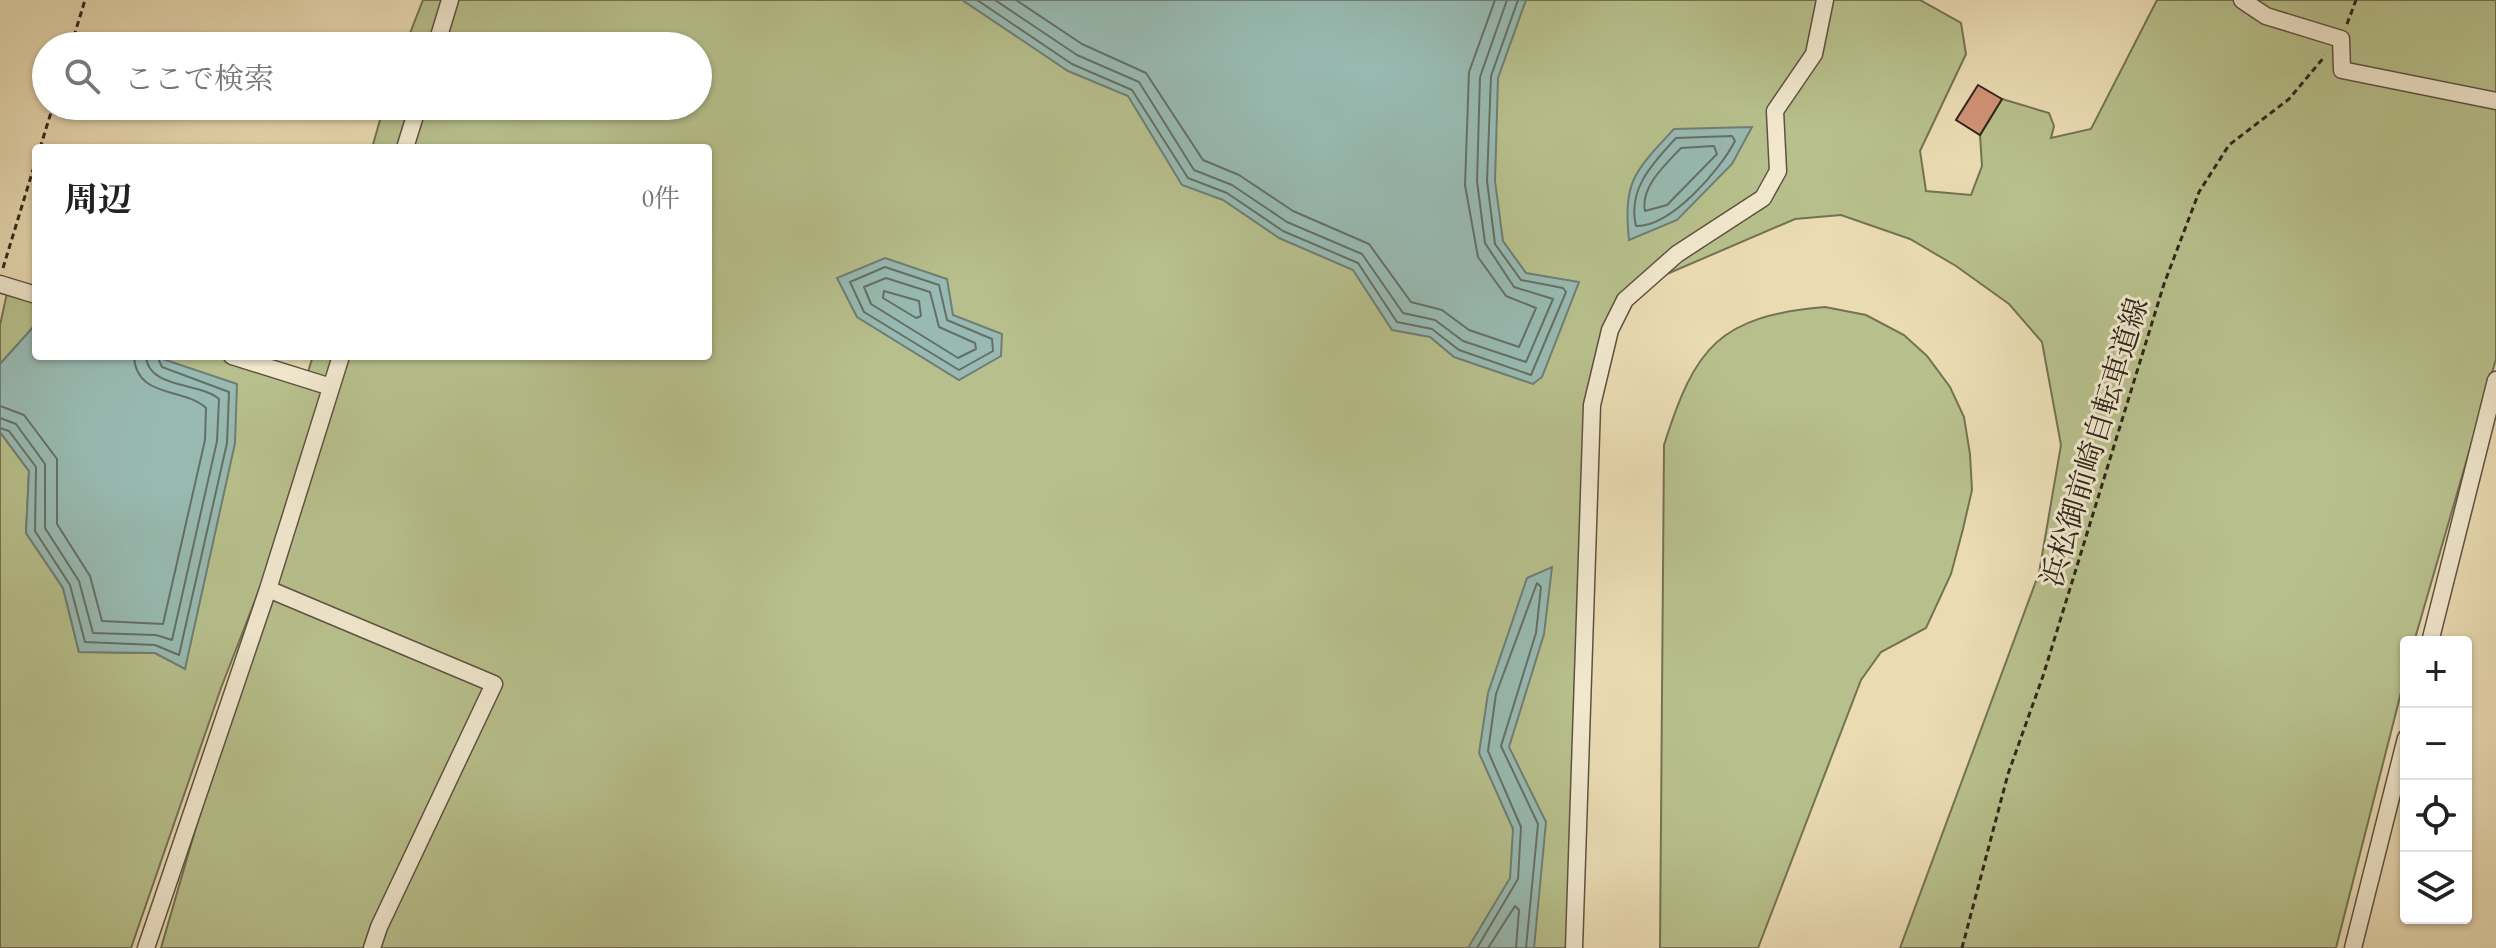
<!DOCTYPE html>
<html lang="ja">
<meta charset="utf-8">
<style>
body{margin:0;font-family:"EB Garamond","Noto Serif JP",serif;background:#f2f2f2;color:#222}
.controls{position:absolute;right:24px;bottom:24px;display:grid;overflow:hidden;border-radius:8px;box-shadow:0 2px 6px #0004}
.controls button{width:72px;height:72px;display:grid;place-items:center;padding:0;border:0;border-bottom:2px solid #e0e0e0;background:#fff;color:#222;font:40px sans-serif}
.list{margin:0;padding:0;list-style:none}
h2{display:flex;justify-content:space-between;align-items:center;height:104px;margin:0;padding:0 32px;font-size:34px}
h2 small{font-size:26px;font-weight:400;color:#767676}
.icon{flex:none;width:44px;height:44px;fill:none;stroke:currentColor;stroke-width:2;stroke-linecap:round;stroke-linejoin:round}
.map{position:relative;flex:none;width:2496px;height:948px;overflow:hidden}
.search{position:absolute;background:#fff;box-shadow:0 2px 6px #0004;left:32px;top:32px;width:680px;height:88px;display:flex;align-items:center;gap:20px;box-sizing:border-box;padding:0 28px;border-radius:44px;color:#767676;font-size:30px}
.panel{position:absolute;background:#fff;box-shadow:0 2px 6px #0004;left:32px;top:144px;width:680px;height:216px;border-radius:8px}
.map>svg:first-child{display:block}
.green{fill:#b7c08c;stroke:#747254;stroke-width:2}
.water{fill:#98bab2;stroke:#6f7e76;stroke-width:2}
.lines{fill:none;stroke-linecap:round;stroke-linejoin:round}
.shore{stroke:#647067;stroke-width:2}
.building{fill:#d19376;stroke:#31251c;stroke-width:2}
.street-casing{stroke:#5f5242;stroke-width:19}
.path{stroke:#31251c;stroke-width:3;stroke-dasharray:6 4;stroke-linecap:butt}
.street{stroke:#f1e8ce;stroke-width:16}
.labels{text-anchor:middle;dominant-baseline:central;stroke-width:6;stroke-linejoin:round;paint-order:stroke}
.street-label{font-size:30px;fill:#31251c;stroke:#f1e8ce}
</style>
<div class="map">
<svg width="2496" height="948" viewBox="0 0 2496 948">
<rect width="100%" height="100%" fill="#eadbb3"/>
<filter id="stains"><feTurbulence type="fractalNoise" baseFrequency=".0025" numOctaves="4"/><feColorMatrix values="0 0 0 0 .2 0 0 0 0 .09 0 0 0 0 .02 0 0 0 .5 -.17"/></filter>
<radialGradient id="worn" r=".72"><stop offset=".6" stop-color="#630" stop-opacity="0"/><stop offset="1" stop-color="#630" stop-opacity=".3"/></radialGradient>
<path class="green" d="M423,0H1920L1961,23L1966,54L1920,151L1926,191L1971,195L1982,166L1980,135L2002,99L2049,113L2054,126L2051,138L2091,129L2157,0H2496V359L2414,642H2406V673L2336,948H1900L2039,573L2061,445L2042,342L2009,304L1956,266L1910,239L1841,215L1795,219L1618,295L1601,370L1569,948H161L282,531L221,688L131,948H0V432L29,471L26,533L63,588L79,652L155,653L185,668L151,356H226L306,378L313,356H708V148H372L384,106H698V46H405Z
M7,293L36,302V324L0,364V325Z
M1825,307L1866,315L1904,335L1927,356L1950,387L1964,417L1970,454L1972,490L1963,529L1951,574L1926,628L1881,652L1861,680L1758,948H1660L1664,445C1695,347 1719,316 1825,307Z"/>
<path class="water" d="M962,0H1526L1498,78L1495,181L1503,241L1526,273L1579,282L1542,377L1533,384L1454,357L1430,337L1392,330L1353,270L1279,238L1223,200L1182,185L1128,96L1068,71Z
M1752,127L1732,164L1677,220L1629,240C1623,181 1634,172 1674,129Z
M885,258L947,279L953,315L1002,334L1001,356L959,380L857,317L837,278Z
M36,324V356H154L237,384L235,443L185,669L155,653L79,652L63,588L26,533L29,471L0,432V364Z
M1552,567L1544,634L1509,747L1546,822L1534,948H1468L1510,878L1513,829L1479,753L1488,693L1527,578Z"/>
<g class="lines">
<path class="shore" d="M977,0L1072,64L1132,90L1188,178L1227,193L1283,231L1358,263L1397,322L1432,329L1459,350L1531,375L1566,292L1563,288L1521,280L1495,244L1487,181L1491,76L1518,0
M995,0L1077,55L1139,82L1194,170L1232,185L1287,222L1362,254L1403,313L1435,320L1463,341L1526,362L1553,299L1514,287L1485,243L1477,181L1480,77L1507,0
M1016,0L1082,44L1146,73L1203,160L1239,175L1293,211L1369,244L1411,302L1442,310L1469,330L1519,347L1536,308L1506,296L1478,257L1465,185L1469,72L1495,0
M1732,136L1735,141C1720,170 1671,227 1636,226C1627,189 1653,163 1676,138Z
M1714,146L1717,154L1667,205L1645,211C1640,187 1666,164 1681,148Z
M885,267L939,285L947,320L992,339L993,351L959,370L864,312L850,282Z
M886,278L930,292L939,327L975,343L976,349L958,358L871,304L864,287Z
M884,291L919,301L921,316L916,318L883,298Z
M0,406L24,415L57,459V524L90,576L102,621L163,624L205,440L206,408C184,387 136,399 134,356
M0,418L16,424L45,464V528L79,581L93,633L156,635L172,640L217,441L219,399C200,382 148,389 146,356
M0,428L9,431L36,467L35,531L70,585L85,642L155,645L179,655L227,443L229,392L162,367L157,356
M1477,948L1518,879L1521,827L1488,751L1496,694L1537,583L1541,587L1536,633L1501,746L1538,824L1526,948
M1488,948L1515,906L1519,910L1516,948"/>
</g>
<path class="building" d="M1978,85L2002,99L1980,135L1956,120Z"/>
<g class="lines">
<defs>
<path id="street" d="M2242,0L2266,16L2341,39L2342,70L2496,101
M436,46L450,0
M405,148L418,106
M0,284L36,295
M232,356L331,387
M268,589L494,684L379,927L372,948
M2430,642L2496,380
M146,948L268,589L341,356
M1574,948L1592,405L1610,330L1625,300L1677,254L1763,198L1778,171L1775,111L1814,54L1825,0
M2353,948L2406,738"/>
</defs>
<use href="#street" class="street-casing"/>
<path class="path" d="M2347,24L2356,0
M71,46L85,0
M40,148L53,106
M3,268L36,160
M1962,948L2008,774L2043,676L2164,284L2199,192L2229,145L2289,99L2325,56"/>
<use href="#street" class="street"/>
</g>
<g class="labels">
<g class="street-label">
<text transform="translate(2094 442) rotate(-73)">浜松御前崎自転車道線</text>
</g>
</g>
<rect width="100%" height="100%" filter="url(#stains)"/>
<rect width="100%" height="100%" fill="url(#worn)"/>
</svg>
<div class="controls">
<button>+</button>
<button>−</button>
<button><svg class="icon" aria-label="locate" viewBox="0 0 24 24"><circle cx="12" cy="12" r="6"/><path d="M12 2v4M12 18v4M2 12h4M18 12h4"/></svg></button>
<button><svg class="icon" aria-label="layers" viewBox="0 0 24 24"><path d="M12 4l9 5-9 5-9-5zM3 14l9 5 9-5"/></svg></button>
</div>
<div class="search"><svg class="icon" aria-label="search" viewBox="0 0 24 24"><circle cx="10" cy="10" r="6"/><path d="M15 15l6 6"/></svg>ここで検索</div>
<section class="panel">
<h2>周辺<small>0件</small></h2>
<ul class="list">
</ul>
</section>
</div>
